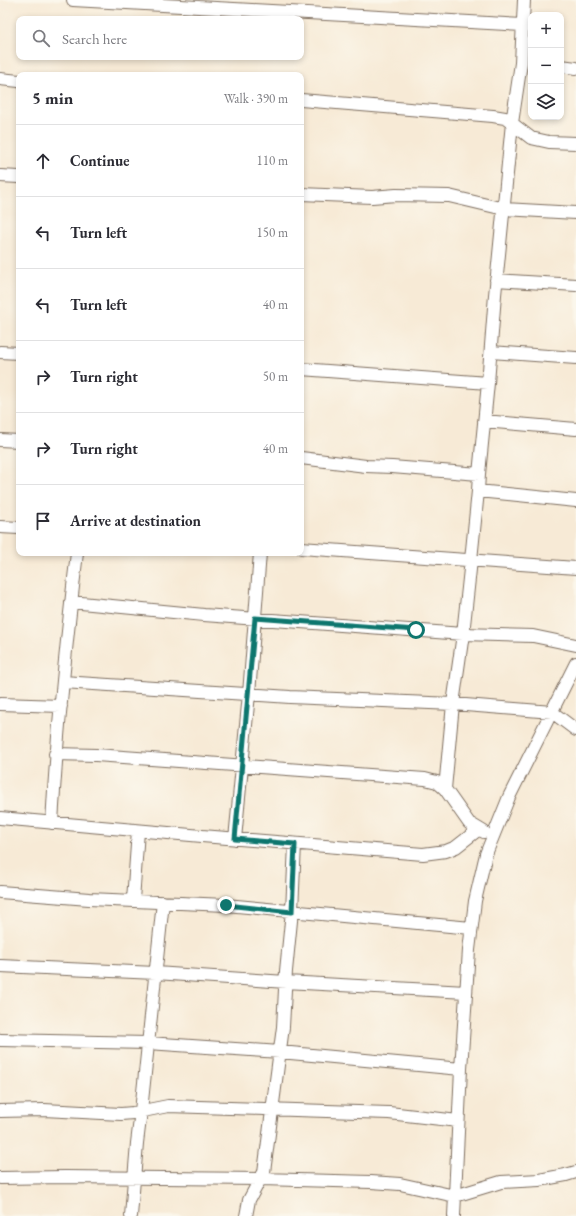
<!DOCTYPE html>
<meta charset="utf-8">
<style>
body{margin:0;font-family:"EB Garamond",serif;background:#f7f7f7;color:#2b2b33}
.controls{position:absolute;right:12px;top:12px;display:grid;overflow:hidden;border-radius:8px;box-shadow:0 2px 6px #0003}
.controls button{width:36px;height:36px;display:grid;place-items:center;padding:0;border:0;border-bottom:1px solid #e1e1e2;background:#fff;color:#2b2b33;font:20px sans-serif}
.stop{position:absolute;width:12px;height:12px;margin:-9px;border:3px solid #0f766e;border-radius:50%;background:#fff}
.stop.end{background:#0f766e;border-color:#fff;box-shadow:0 1px 4px #0008}
.list{margin:0;padding:0;list-style:none}
h2{display:flex;justify-content:space-between;align-items:center;height:52px;margin:0;padding:0 16px;font-size:17px}
h2 small{font-size:13px;font-weight:400;color:#7c7c81}
.list li{display:grid;grid-template-columns:26px 1fr auto;gap:12px;align-items:center;box-sizing:border-box;height:72px;padding:0 16px;border-top:1px solid #e1e1e2}
.list b{display:block;font-size:15px;white-space:nowrap}
.list em{font-size:13px;font-style:normal;color:#7c7c81}
.icon{flex:none;width:22px;height:22px;fill:none;stroke:currentColor;stroke-width:2;stroke-linecap:round;stroke-linejoin:round}
.map{position:relative;flex:none;width:576px;height:1216px;overflow:hidden}
.search{position:absolute;background:#fff;box-shadow:0 2px 6px #0003;left:16px;top:16px;width:288px;height:44px;display:flex;align-items:center;gap:10px;box-sizing:border-box;padding:0 14px;border-radius:8px;color:#7c7c81;font-size:15px}
.panel{position:absolute;background:#fff;box-shadow:0 2px 6px #0003;left:16px;top:72px;width:288px;height:484px;border-radius:8px}
.map>svg:first-child{display:block}
.lines{fill:none;stroke-linecap:round;stroke-linejoin:round}
.street-casing{stroke:#7d6d5e;stroke-width:14}
.street{stroke:#fff;stroke-width:12}
.route{stroke:#0f766e;stroke-width:5}
</style>
<div class="map">
<svg width="576" height="1216" viewBox="0 0 576 1216">
<rect width="100%" height="100%" fill="#fbf7ec"/>
<filter id="ink" filterUnits="userSpaceOnUse"><feTurbulence type="fractalNoise" baseFrequency=".025" numOctaves="2"/><feDisplacementMap in="SourceGraphic" scale="8" xChannelSelector="R" yChannelSelector="G"/><feConvolveMatrix kernelMatrix="1 2 1 2 8 2 1 2 1" color-interpolation-filters="sRGB"/></filter>
<filter id="wash" filterUnits="userSpaceOnUse"><feTurbulence type="fractalNoise" baseFrequency=".012" numOctaves="4" result="noise"/><feDisplacementMap in="SourceGraphic" scale="16" xChannelSelector="R" yChannelSelector="G"/><feGaussianBlur stdDeviation="0.9" result="paint"/><feColorMatrix in="noise" values="0 0 0 0 0 0 0 0 0 0 0 0 0 0 0 0 0 1.4 0 .05"/><feComposite in="paint" operator="in"/></filter>
<g filter="url(#wash)">
<rect width="100%" height="100%" fill="#f7ead6"/>
</g>
<g filter="url(#ink)">
<g class="lines">
<defs>
<path id="street" d="M73,0L523,25
M561,66L576,68
M0,79L19,81
M301,100L493,116L505,118L531,138L549,142L576,143
M0,176L19,177
M301,194L372,197L396,195L449,196L504,209L576,213
M496,280L576,285
M0,352L19,353
M491,352L576,358
M301,369L488,383
M484,421L576,429
M0,440L19,441
M301,458L366,466L392,467L479,474
M478,491L576,501
M0,527L19,528
M301,548L576,568
M71,602L204,615L463,634L533,636L576,645
M63,682L290,697L453,704L552,712L576,730
M0,704L61,706
M55,754L96,755L425,779L437,782L445,789L469,823L484,832
M445,789L453,704L463,634L471,560L478,491L479,474L488,383L495,295L512,123L521,63L524,0
M0,818L202,836L423,854L446,851L456,847L479,829
M52,823C57,733 66,643 77,553
M235,839L249,694L260,553
M0,892L89,899L226,905L471,928
M133,900L138,831
M0,966L156,973L286,982L466,992
M0,1040L148,1043L280,1052L461,1069
M0,1111L44,1110L121,1114L133,1113L168,1106L389,1113L458,1121
M0,1178L65,1177L261,1179L371,1182L400,1184L455,1196L501,1182L539,1180L566,1175L576,1172
M131,1216L137,1143L141,1111L163,902
M246,1216L249,1200L264,1172L283,1027L286,971L292,911L295,844
M454,1216L461,1069L469,950L475,901L486,854L509,797L576,663"/>
</defs>
<use href="#street" class="street-casing"/>
<use href="#street" class="street"/>
</g>
</g>
<g class="lines" filter="url(#ink)">
<path class="route" d="M226,905L292,912L295,844L235,839L255,618L416,630"/>
</g>
</svg>
<div class="controls">
<button>+</button>
<button>−</button>
<button><svg class="icon" aria-label="layers" viewBox="0 0 24 24"><path d="M12 4l9 5-9 5-9-5zM3 14l9 5 9-5"/></svg></button>
</div>
<div class="stop" style="left:416px;top:630px"></div>
<div class="stop end" style="left:226px;top:905px"></div>
<div class="search"><svg class="icon" aria-label="search" viewBox="0 0 24 24"><circle cx="10" cy="10" r="6"/><path d="M15 15l6 6"/></svg>Search here</div>
<section class="panel">
<h2>5 min<small>Walk · 390 m</small></h2>
<ul class="list">
<li><svg class="icon" aria-label="ahead" viewBox="0 0 24 24"><path d="M12 20V5M6 11l6-6 6 6"/></svg><div><b>Continue</b></div><em>110 m</em></li>
<li><svg class="icon" aria-label="left" viewBox="0 0 24 24"><path d="M17 20v-9H6M10 6l-5 5 5 5"/></svg><div><b>Turn left</b></div><em>150 m</em></li>
<li><svg class="icon" aria-label="left" viewBox="0 0 24 24"><path d="M17 20v-9H6M10 6l-5 5 5 5"/></svg><div><b>Turn left</b></div><em>40 m</em></li>
<li><svg class="icon" aria-label="right" viewBox="0 0 24 24"><path d="M7 20v-9h11M14 6l5 5-5 5"/></svg><div><b>Turn right</b></div><em>50 m</em></li>
<li><svg class="icon" aria-label="right" viewBox="0 0 24 24"><path d="M7 20v-9h11M14 6l5 5-5 5"/></svg><div><b>Turn right</b></div><em>40 m</em></li>
<li><svg class="icon" aria-label="arrive" viewBox="0 0 24 24"><path d="M6 21V4h12l-3 4 3 4H6"/></svg><div><b>Arrive at destination</b></div></li>
</ul>
</section>
</div>
